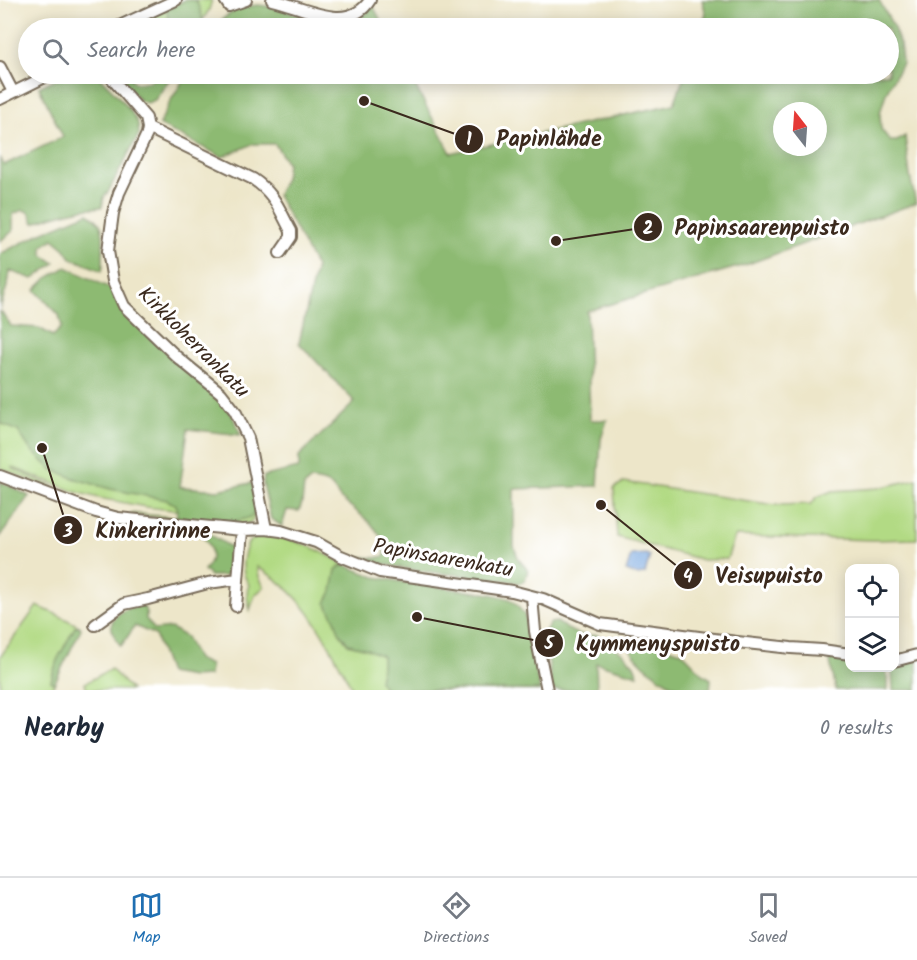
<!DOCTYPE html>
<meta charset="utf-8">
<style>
body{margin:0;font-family:Kalam,sans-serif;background:#f2f2f3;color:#1f2937}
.controls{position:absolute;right:18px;bottom:18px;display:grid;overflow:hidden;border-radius:12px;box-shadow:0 3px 15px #0003}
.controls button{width:54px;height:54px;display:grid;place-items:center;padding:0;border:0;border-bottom:2px solid #e0e1e3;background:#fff;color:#1f2937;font:30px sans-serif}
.compass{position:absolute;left:773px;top:102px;width:54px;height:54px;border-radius:50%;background:#fff;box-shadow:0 3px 15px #0003;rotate:343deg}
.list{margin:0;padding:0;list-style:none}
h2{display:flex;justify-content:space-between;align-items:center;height:78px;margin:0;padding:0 24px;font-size:26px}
h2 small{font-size:20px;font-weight:400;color:#747a83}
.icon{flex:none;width:33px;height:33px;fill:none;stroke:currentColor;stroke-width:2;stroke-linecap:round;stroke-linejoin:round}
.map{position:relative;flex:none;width:917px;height:690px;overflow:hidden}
.search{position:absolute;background:#fff;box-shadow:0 3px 15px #0003;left:18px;right:18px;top:18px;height:66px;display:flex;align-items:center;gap:15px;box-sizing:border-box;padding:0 21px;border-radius:33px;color:#747a83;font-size:22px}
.sheet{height:186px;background:#fff}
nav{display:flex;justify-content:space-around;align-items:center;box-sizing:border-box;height:84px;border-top:2px solid #e0e1e3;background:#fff;font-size:16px;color:#747a83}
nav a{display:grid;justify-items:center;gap:3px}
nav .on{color:#1f6fb2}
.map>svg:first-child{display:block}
.green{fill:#b2da84;stroke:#768251;stroke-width:1.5}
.forest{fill:#8dba72;stroke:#647248;stroke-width:1.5;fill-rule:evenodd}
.water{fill:#74a5df;stroke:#58687e;stroke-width:1.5}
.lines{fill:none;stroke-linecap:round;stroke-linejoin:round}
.street-casing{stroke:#796c5a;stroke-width:14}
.street{stroke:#fff;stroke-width:10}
.labels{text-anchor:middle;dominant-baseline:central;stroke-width:6;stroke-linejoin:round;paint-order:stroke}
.street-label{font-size:21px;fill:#3b2a1e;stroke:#fff}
.leader{fill:none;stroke:#3b2a1e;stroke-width:2}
.callout-dot{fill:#3b2a1e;stroke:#fff;stroke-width:2}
.mark-label{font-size:18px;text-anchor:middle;font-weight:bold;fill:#fff}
.callout-label{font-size:22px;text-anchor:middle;font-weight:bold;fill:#3b2a1e;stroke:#fff;stroke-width:6;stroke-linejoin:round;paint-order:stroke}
</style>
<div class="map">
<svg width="917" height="690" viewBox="0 0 917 690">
<rect width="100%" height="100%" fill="#fff"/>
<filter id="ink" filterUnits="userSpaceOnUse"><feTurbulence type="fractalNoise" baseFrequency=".0167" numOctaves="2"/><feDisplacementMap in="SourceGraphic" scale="12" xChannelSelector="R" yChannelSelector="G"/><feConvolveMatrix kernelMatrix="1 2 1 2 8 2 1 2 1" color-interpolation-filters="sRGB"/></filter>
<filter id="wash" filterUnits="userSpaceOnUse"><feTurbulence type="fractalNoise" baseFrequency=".008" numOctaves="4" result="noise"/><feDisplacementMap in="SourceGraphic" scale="24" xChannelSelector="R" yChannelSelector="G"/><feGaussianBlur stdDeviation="1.35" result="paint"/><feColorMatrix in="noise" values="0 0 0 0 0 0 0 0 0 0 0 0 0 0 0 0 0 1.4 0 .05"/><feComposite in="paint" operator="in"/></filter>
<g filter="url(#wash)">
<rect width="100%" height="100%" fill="#ede6c9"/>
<path class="green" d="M185,0H212L209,10L198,28H127Z
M0,403L149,484L218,490L252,483C255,501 265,525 237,525L133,515L130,513L231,522L245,518L146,507L99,498L76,492L11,467L14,469L54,487H47L0,468Z
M917,479V539L873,540L735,536L727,559L703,560L617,537L614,488L624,482L775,505L811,504L817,497L832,491L878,488Z
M258,536C289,534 320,550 347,566H341L538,690H353C328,643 307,594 257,567L259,577L264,587L255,595L250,610C248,601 245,593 249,585C240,571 242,558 248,543Z
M37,606L58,615L79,626L75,627L53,673L51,681L54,684L51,690H0V657Z
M111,669L131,690H87L85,683Z"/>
<path class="forest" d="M185,0H196C200,10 204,17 202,28H169L167,9Z
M702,0H879L893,26L900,45L902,63L886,93L880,113L881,129L890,141H897L905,136L910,176L916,203L748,264L587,311L590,420H607L601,439L598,486L514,489V547L519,560L528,570L525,580L520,583C467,573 411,575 360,557L376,558L385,556C386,529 359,514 341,499C336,494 335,488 329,485C324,481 318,481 311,480L304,486L302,503L299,511L287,510L282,526L271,519L263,484L264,476L299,468V456L355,402L299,343L316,267L277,195L285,178L287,163L275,144H253L222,157L159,125L171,100L187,74H409L451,153L674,104L685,74H888V28H701L706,14ZM782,111H818V147H782Z
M257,5C296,6 342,44 373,6L385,28H214C225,14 239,7 257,5Z
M66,74H96C107,84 133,110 138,124C138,124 139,133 139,134L108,192L104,197L102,207C78,208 56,214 34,223L29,212L23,210L13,214V231L0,241V158L4,165L63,137L39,87Z
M118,74H127L135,83L149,82L160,74H173L155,100L147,103L139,100Z
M88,213C106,224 103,234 103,252C103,259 104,264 102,271L71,258L65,249L53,239L42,247L43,255L55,263L33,279L10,271C9,285 3,296 0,310L11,326L39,328L53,336L62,327L59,315L35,290L47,278L66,267L110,288L122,309L129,318L224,403L231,413L241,435L188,429L180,487L218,490L252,483C253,491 259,504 256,511C248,529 192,518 176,516L178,510L176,505L167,500L110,489L76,479L51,469L30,449L18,431L0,423V254L41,233Z
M0,481L29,496L0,537Z
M199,534L211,535L232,548L234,562L233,570L224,576H210L204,570C216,558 212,543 199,534Z
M341,566H347L375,577L415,584L491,594L510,599L517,605L525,616L528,638L540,690H385L379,680L382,667V656L367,649L348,644L339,632L335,620L326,603L332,591L336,570Z
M142,605L146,611V619L155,630L171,628L186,637L197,659L210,665L209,676L192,677L169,673L155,635L135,626L121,646C118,642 114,637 113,632C106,615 129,607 142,605Z
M557,622C571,631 580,638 597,635L624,654L634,665L638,675L596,663L597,690H552L545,632L550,623Z
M79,626L81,628L80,631L54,684L51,681L57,660L75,627Z
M651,639L668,648L682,652L704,675L711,679L710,690C702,690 693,690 685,690C666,685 637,663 628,645L633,640Z
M829,657L849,658L850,668H882L887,674V690H836Z
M917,659V690H893L892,671L895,665Z"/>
<path class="water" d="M646,554L650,556L645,574L637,575L626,571L631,555Z"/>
</g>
<g filter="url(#ink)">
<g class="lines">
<defs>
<path id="street" d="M225,0L229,6L246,0
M272,0C302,6 348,35 370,0
M115,28L176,0
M0,67L13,92
M108,74L146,118L148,128L147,134L119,193L113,213L108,251L113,281L124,306L177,357L221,393L235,411L248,438L266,529
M0,99L51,74
M148,128L253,179C275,194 279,209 291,231V237L280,253
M0,476L96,512L118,518L242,530L266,529L281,531L316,542L341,556L380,572L512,591L543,599L600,624L737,642L791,648L822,650L850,654
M532,597L535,631L547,690
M236,606L242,530
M95,625L124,604L148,599L208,583L238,579
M894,661L917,655"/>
</defs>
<use href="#street" class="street-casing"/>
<use href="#street" class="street"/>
</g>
</g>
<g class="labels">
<g class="street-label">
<text transform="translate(193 343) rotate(45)">Kirkkoherrankatu</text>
<text transform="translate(443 559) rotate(10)">Papinsaarenkatu</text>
</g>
</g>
<path class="leader" d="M364 101L469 139M556 241L648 227M42 448L68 530M601 505L688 575M417 617L549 643"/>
<g class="callout-dot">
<circle cx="364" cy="101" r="6"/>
<circle cx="556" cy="241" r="6"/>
<circle cx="42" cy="448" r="6"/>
<circle cx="601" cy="505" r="6"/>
<circle cx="417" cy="617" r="6"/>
<circle cx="469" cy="139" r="15"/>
<circle cx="648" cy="227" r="15"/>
<circle cx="68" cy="530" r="15"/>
<circle cx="688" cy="575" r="15"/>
<circle cx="549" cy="643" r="15"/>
</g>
<g class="mark-label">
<text x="469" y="145">1</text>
<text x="648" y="234">2</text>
<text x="68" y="537">3</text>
<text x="688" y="582">4</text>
<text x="549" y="649">5</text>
</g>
<g class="callout-label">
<text x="549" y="146">Papinlähde</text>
<text x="762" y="235">Papinsaarenpuisto</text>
<text x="153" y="538">Kinkeririnne</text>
<text x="769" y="583">Veisupuisto</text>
<text x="658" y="651">Kymmenyspuisto</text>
</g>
</svg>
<div class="controls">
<button><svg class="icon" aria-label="locate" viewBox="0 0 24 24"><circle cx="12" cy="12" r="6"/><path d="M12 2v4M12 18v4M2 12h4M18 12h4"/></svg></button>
<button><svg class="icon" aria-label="layers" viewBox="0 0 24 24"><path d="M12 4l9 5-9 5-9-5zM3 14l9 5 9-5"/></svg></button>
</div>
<svg class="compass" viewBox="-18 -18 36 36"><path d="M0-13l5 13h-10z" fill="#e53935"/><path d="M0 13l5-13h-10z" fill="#747a83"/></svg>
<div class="search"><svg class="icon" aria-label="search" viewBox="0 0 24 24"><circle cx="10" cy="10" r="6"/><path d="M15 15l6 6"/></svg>Search here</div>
</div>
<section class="sheet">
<h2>Nearby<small>0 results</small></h2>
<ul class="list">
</ul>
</section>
<nav>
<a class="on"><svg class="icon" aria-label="map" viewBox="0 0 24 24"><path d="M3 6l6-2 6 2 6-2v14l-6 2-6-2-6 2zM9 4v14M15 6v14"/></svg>Map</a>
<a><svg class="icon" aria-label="directions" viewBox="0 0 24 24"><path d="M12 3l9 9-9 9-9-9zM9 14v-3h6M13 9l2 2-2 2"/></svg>Directions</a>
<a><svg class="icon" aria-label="saved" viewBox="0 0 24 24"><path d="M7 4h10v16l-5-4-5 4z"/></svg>Saved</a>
</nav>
